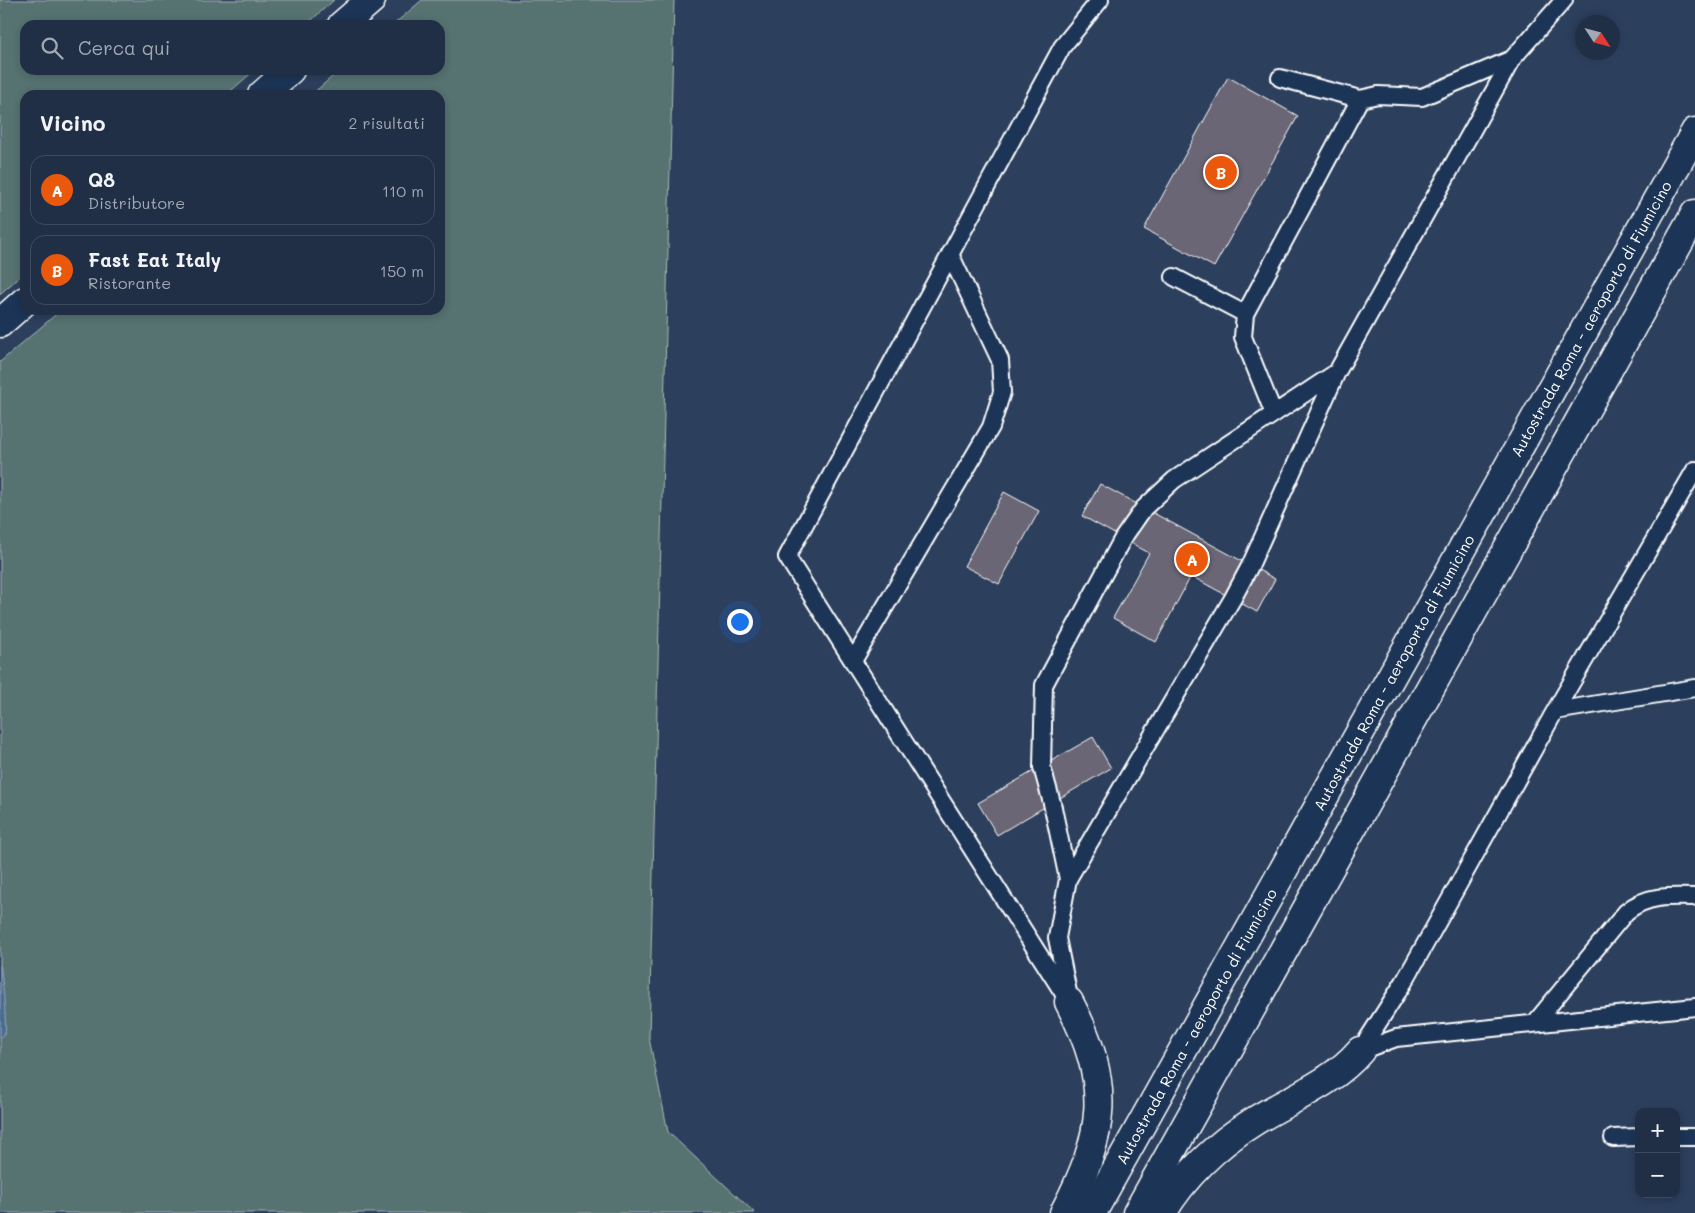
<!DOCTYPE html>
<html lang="it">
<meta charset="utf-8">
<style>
body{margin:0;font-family:Mali,sans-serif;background:#29374d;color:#f1f3f6}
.controls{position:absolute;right:15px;bottom:15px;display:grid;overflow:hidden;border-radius:10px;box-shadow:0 2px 8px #0003}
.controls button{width:45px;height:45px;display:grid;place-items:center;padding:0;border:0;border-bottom:1px solid #3e4a5f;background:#212f46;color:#f1f3f6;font:25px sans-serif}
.compass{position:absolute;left:1575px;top:15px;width:45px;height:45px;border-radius:50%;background:#212f46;box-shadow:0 2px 8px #0003;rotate:126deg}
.you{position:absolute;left:739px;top:621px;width:18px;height:18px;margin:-12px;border:4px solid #fff;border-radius:50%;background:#1a73e8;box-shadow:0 0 0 8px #1a73e833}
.badge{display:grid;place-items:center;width:32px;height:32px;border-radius:50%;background:#ea580c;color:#fff;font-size:16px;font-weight:700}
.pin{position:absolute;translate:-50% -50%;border:2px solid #fff;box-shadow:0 1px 5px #0006}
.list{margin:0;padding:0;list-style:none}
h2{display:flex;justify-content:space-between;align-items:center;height:65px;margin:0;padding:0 20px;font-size:21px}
h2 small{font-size:16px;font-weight:400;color:#a2a9b3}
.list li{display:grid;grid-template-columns:32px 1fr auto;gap:15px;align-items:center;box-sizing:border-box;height:70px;margin:0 10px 10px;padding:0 10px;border:1px solid #3e4a5f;border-radius:15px}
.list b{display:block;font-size:19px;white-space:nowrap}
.list p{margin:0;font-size:16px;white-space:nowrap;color:#a2a9b3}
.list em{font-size:16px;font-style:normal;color:#a2a9b3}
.icon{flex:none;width:28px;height:28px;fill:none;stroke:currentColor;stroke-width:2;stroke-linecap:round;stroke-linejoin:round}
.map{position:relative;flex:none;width:1695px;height:1213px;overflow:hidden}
.search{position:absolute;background:#212f46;box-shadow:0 2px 8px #0003;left:20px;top:20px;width:425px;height:55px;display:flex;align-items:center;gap:12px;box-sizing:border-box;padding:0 18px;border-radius:15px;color:#a2a9b3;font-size:19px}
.panel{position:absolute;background:#212f46;box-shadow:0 2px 8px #0003;left:20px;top:90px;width:425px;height:225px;border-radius:15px}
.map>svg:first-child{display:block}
.green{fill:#577371;stroke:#abb9b8}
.water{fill:#4a6c91;stroke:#92a7bd}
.building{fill:#6a6675;stroke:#fff}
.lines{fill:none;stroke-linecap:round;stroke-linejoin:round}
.lane-casing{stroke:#fff;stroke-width:20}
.street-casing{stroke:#fff;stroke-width:31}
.highway-casing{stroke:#fff;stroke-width:31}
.lane{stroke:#1d3557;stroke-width:16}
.street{stroke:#1d3557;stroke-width:28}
.highway{stroke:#1d3557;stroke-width:28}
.labels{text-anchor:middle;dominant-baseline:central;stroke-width:4;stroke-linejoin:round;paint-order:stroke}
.street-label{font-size:15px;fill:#fff;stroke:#1d3557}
</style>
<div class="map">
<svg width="1695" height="1213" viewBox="0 0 1695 1213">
<rect width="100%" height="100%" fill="#2c3f5d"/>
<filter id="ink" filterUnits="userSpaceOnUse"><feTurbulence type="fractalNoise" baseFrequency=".02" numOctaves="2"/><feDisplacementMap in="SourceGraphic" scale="10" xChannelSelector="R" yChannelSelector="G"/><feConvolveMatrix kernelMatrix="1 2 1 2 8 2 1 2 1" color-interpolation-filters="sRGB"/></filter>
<g filter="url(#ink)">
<path class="green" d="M0,0H334L306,25H25V70H255L226,95H25V272L0,294Z
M422,0H674L649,1038L668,1132L755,1213H0V362L61,310H440V95H311L340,70H440V25H393Z"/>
<path class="water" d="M0,965C2,970 7,1027 5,1032C4,1034 2,1036 0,1038Z"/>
<path class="building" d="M1228,77L1298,116L1214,267L1144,229Z
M1100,484L1275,579L1257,612L1191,576L1156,642L1113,618L1149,553L1082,516Z
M1004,492L1039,511L999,584L964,566Z
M1093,737L1111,768L997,835L978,803Z"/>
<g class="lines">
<defs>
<path id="lane" d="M1280,78L1360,99
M1174,277L1245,314
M1274,414L1243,337L1245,314L1360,99L1378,95L1422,97L1512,59
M853,661L991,427L1002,392L1000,360L950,254
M1555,711L1695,688
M1068,879L1052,803L1042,767L1044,685L1123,538L1144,508L1174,480L1337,372
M1068,992L1057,938L1068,879L1233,598L1250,566L1337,372L1512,59L1564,0
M1069,1002L787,557L1062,47L1100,0
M1534,1024L1626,912C1646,895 1670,896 1695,897
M1360,1051L1404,982L1555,711L1695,470
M1360,1051L1396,1038L1695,1007
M1676,1137H1695
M1613,1138L1639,1137"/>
<path id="street" d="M342,25L371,0
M262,95L290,70
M0,323L25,301"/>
<g id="highway">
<path d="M1064,1213C1106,1133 1112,1084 1069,1002"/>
<path id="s1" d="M1092,1213L1695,132"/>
<path d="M1137,1213L1695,214"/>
<path d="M1162,1213C1183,1177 1217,1144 1253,1122C1289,1099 1332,1084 1360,1051"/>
</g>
</defs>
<use href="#lane" class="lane-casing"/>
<use href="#street" class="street-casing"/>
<use href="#highway" class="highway-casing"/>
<use href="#lane" class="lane"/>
<use href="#street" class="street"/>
<use href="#highway" class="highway"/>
</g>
</g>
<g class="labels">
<g class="street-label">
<text stroke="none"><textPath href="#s1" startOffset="1024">Autostrada Roma - aeroporto di Fiumicino</textPath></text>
<text stroke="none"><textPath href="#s1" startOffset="619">Autostrada Roma - aeroporto di Fiumicino</textPath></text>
<text stroke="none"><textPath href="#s1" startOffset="214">Autostrada Roma - aeroporto di Fiumicino</textPath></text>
</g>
</g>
</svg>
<div class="controls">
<button>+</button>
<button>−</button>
</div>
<svg class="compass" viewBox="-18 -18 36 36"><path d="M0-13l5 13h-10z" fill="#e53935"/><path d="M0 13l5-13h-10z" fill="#a2a9b3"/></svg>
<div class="you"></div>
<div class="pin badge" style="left:1192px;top:559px">A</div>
<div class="pin badge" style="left:1221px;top:172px">B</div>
<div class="search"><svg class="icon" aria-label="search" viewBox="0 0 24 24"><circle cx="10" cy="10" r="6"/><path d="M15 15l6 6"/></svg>Cerca qui</div>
<section class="panel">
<h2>Vicino<small>2 risultati</small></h2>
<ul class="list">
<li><span class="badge">A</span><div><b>Q8</b><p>Distributore</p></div><em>110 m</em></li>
<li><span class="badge">B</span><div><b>Fast Eat Italy</b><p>Ristorante</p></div><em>150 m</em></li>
</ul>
</section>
</div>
